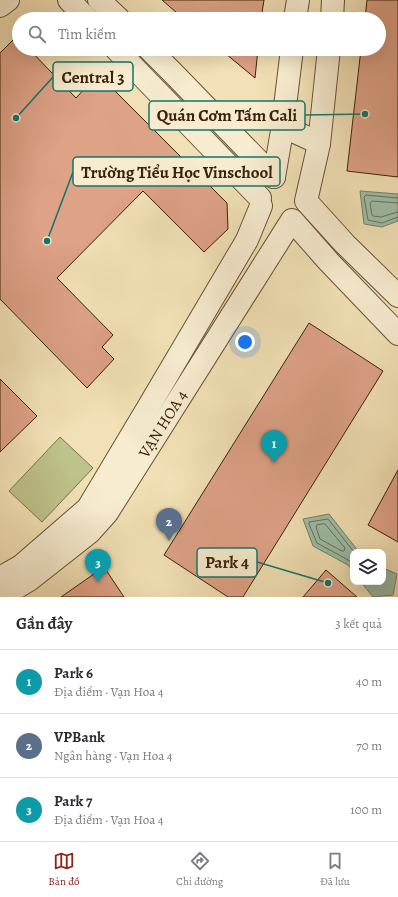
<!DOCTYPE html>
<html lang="vi">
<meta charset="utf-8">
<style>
body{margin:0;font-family:Alegreya,serif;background:#f2f2f3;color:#2b2b33}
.controls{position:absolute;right:12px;bottom:12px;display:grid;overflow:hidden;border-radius:8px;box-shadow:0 4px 16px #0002}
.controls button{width:36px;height:36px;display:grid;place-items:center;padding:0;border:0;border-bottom:1px solid #e1e1e2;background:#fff;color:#2b2b33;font:20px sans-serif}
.you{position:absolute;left:245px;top:342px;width:14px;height:14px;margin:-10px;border:3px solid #fff;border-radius:50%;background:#1a73e8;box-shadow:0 0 0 6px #1a73e833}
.badge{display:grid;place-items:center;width:26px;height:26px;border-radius:50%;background:#8f2418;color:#fff;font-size:13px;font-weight:700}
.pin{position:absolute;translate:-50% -33px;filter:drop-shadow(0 1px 2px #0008)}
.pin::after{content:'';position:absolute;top:21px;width:14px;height:12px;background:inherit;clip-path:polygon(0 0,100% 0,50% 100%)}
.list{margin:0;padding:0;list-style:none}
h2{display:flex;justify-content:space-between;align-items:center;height:52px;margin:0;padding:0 16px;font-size:17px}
h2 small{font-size:13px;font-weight:400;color:#7c7c81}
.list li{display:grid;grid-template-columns:26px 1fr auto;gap:12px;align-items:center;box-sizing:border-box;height:64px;padding:0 16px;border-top:1px solid #e1e1e2}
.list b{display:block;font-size:15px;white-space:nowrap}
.list p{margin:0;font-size:13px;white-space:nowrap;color:#7c7c81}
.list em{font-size:13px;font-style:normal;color:#7c7c81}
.icon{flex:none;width:22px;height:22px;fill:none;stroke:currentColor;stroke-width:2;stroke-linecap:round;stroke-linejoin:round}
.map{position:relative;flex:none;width:398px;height:597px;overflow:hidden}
.search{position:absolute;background:#fff;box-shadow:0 4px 16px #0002;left:12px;right:12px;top:12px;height:44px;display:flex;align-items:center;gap:10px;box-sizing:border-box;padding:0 14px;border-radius:22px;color:#7c7c81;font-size:15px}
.sheet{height:244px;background:#fff}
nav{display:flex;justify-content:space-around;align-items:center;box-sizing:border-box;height:56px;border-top:1px solid #e1e1e2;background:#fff;font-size:11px;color:#7c7c81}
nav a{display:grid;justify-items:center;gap:2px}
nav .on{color:#8f2418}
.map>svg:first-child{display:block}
.green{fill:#bec28b;stroke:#7c724a}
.water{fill:#9cbea8;stroke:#758068}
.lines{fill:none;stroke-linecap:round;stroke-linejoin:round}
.shore{stroke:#6b7058;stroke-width:1}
.building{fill:#dea287;stroke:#3a2208}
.minor-casing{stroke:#685234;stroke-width:24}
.minor{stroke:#f7ecd0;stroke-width:22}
.labels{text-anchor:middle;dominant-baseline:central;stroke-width:3;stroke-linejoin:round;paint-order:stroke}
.street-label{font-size:16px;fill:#3a2208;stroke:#f7ecd0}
.leader{fill:none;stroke:#0f766e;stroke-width:1.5}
.callout-dot{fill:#0f766e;stroke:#f7ecd0;stroke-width:1.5}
.callout{fill:#f7ecd0;stroke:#0f766e;stroke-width:1.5}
.callout-label{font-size:17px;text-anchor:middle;font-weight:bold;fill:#3a2208}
</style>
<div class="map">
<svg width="398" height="597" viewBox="0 0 398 597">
<rect width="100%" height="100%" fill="#f2e1b6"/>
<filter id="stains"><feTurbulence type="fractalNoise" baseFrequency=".005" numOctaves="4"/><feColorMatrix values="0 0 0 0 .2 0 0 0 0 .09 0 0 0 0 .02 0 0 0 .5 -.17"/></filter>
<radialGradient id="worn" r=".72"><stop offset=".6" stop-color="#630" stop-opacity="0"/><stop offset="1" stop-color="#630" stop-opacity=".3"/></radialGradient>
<path class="green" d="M60,437L93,468L42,522L9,491Z"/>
<path class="water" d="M360,191L398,194V221L382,227L364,224Z
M329,514L359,552H353V571L348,565L313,546L303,519Z
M383,568L397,574L393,595L373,597L361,582H383Z"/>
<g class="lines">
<path class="shore" d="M398,198L366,195L364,197L368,220L382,223L398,217
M398,203L372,201L370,203L372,215L373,216L381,217L394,213L398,212
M325,524L345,548L344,551H342L320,539L316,527L317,525Z
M353,565L350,561L317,543L309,524V522L328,519L354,552"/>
</g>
<path class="building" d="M162,0H264L261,19H184Z
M367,0H398V177L347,171L361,49H379V19H365Z
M19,34V49H29L76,98L98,74L227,203L228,229L204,252L143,191L57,278L113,335L102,347L114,359L87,388L0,299V53Z
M220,49H258L255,78Z
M309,323L383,371L243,597H228L164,555Z
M0,379L37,416L0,452Z
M398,470V542L368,525Z
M104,567L124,597H61Z
M326,570L357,597H303Z"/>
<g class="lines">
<defs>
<g id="minor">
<path d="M69,0L87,19"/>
<path d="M99,0L119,19"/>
<path d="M0,6L8,0"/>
<path d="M295,19L298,0"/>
<path d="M332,19L333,0"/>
<path d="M116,49L260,198"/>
<path d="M149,49L173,73L274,177"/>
<path d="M329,49L319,144L306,201L345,244L398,296"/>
<path d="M282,126L319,143"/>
<path d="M274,177L282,131L292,49"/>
<path d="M0,578L21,566L88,508L149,406L247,240L261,206"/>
<path id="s1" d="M1,597L29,580L90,532L107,513L292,220L329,262L398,334"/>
</g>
</defs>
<use href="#minor" class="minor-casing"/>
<use href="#minor" class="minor"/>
</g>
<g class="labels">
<g class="street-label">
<text stroke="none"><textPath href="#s1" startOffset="241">VẠN HOA 4</textPath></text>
</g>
</g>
<path class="leader" d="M16 118L53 77M365 114L305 115M47 241L73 172M328 583L257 562"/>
<g class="callout-dot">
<circle cx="16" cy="118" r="4"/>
<circle cx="365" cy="114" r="4"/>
<circle cx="47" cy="241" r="4"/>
<circle cx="328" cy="583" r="4"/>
</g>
<g class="callout">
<rect x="53" y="62" width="80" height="29" rx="4"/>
<rect x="149" y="101" width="156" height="29" rx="4"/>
<rect x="73" y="157" width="207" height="29" rx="4"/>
<rect x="197" y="548" width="60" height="29" rx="4"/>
</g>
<g class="callout-label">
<text x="93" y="83">Central 3</text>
<text x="227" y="121">Quán Cơm Tấm Cali</text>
<text x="177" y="178">Trường Tiểu Học Vinschool</text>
<text x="227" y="568">Park 4</text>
</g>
<rect width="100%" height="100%" filter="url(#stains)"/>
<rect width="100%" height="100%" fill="url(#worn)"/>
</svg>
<div class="controls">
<button><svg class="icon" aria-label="layers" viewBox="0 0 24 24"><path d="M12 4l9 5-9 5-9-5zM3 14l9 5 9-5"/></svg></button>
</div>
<div class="you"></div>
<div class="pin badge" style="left:274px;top:463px;background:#0f9aa8">1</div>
<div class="pin badge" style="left:169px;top:541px;background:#5c6f8a">2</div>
<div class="pin badge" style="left:98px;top:582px;background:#0f9aa8">3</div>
<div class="search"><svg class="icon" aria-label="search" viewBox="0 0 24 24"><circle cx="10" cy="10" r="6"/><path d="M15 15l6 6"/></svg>Tìm kiếm</div>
</div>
<section class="sheet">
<h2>Gần đây<small>3 kết quả</small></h2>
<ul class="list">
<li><span class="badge" style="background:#0f9aa8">1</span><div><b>Park 6</b><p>Địa điểm · Vạn Hoa 4</p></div><em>40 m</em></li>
<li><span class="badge" style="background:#5c6f8a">2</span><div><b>VPBank</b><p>Ngân hàng · Vạn Hoa 4</p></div><em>70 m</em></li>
<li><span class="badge" style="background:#0f9aa8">3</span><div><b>Park 7</b><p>Địa điểm · Vạn Hoa 4</p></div><em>100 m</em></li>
</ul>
</section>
<nav>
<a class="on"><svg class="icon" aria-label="map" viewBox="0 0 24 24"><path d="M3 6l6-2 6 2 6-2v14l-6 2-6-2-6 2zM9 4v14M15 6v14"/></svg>Bản đồ</a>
<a><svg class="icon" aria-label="directions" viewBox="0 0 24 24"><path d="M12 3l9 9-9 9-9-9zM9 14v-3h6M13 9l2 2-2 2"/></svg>Chỉ đường</a>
<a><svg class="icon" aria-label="saved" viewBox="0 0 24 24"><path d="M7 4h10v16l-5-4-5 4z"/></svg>Đã lưu</a>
</nav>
